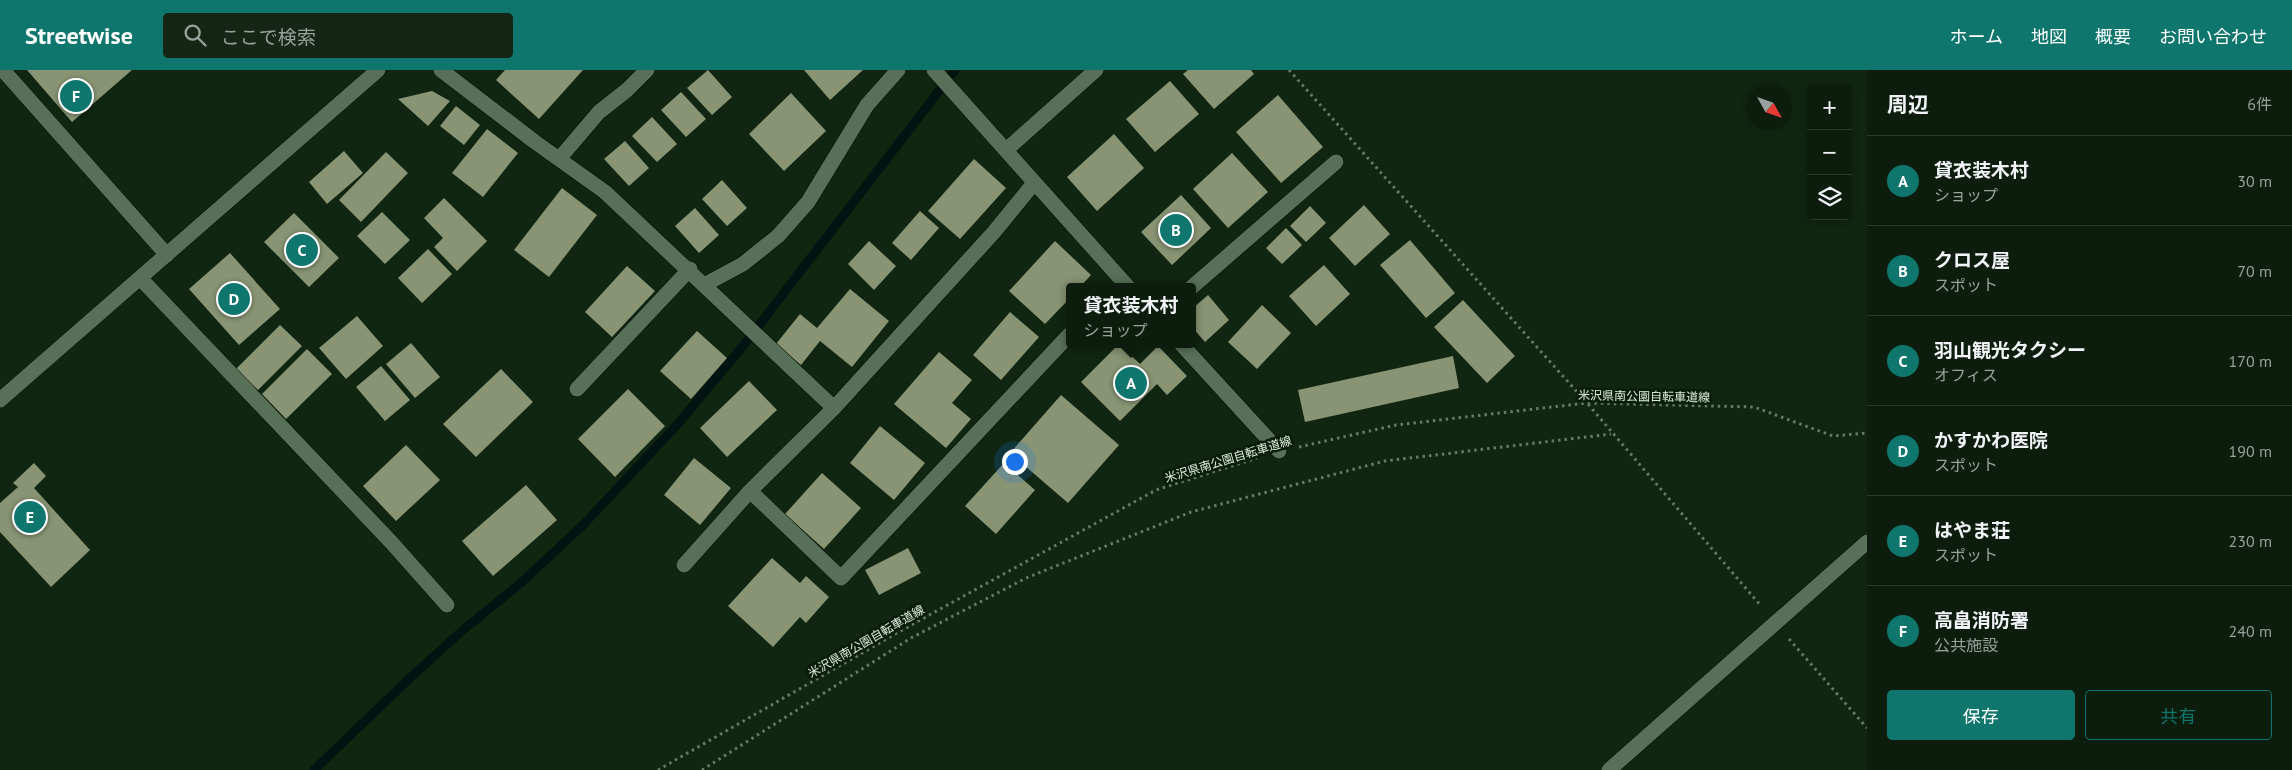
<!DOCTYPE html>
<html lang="ja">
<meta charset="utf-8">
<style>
body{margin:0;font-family:"PT Sans","Noto Sans JP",sans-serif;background:#152516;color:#f1f3f6}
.controls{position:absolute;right:15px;top:15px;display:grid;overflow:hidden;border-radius:5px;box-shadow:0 2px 8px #0003}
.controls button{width:45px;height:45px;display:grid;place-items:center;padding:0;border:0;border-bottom:1px solid #2c3a2e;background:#0c1c0d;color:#f1f3f6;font:25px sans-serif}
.compass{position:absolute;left:1747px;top:15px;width:45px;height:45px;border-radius:50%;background:#0c1c0d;box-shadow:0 2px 8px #0003;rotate:130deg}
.you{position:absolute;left:1014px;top:391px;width:18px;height:18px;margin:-12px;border:4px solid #fff;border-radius:50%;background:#1a73e8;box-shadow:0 0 0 8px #1a73e833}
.badge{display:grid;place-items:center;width:32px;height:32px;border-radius:50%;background:#0f766e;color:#fff;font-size:16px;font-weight:700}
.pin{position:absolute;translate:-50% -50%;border:2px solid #fff;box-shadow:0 1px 5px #0006}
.popup{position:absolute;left:1066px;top:213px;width:130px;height:65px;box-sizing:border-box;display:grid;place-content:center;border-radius:5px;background:#0c1c0d;filter:drop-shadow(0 1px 4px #0005);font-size:16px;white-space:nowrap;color:#9aa19d}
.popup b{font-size:19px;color:#f1f3f6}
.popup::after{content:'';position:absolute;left:50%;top:100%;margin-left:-10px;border:10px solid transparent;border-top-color:#0c1c0d}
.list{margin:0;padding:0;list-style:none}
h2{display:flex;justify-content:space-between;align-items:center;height:65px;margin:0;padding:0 20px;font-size:21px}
h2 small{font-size:16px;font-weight:400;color:#9aa19d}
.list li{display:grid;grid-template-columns:32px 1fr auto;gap:15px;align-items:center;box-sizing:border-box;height:90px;padding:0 20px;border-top:1px solid #2c3a2e}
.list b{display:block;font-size:19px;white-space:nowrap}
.list p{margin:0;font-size:16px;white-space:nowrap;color:#9aa19d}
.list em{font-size:16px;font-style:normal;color:#9aa19d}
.actions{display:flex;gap:10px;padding:15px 20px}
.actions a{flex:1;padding:11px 0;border:1px solid #0f766e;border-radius:5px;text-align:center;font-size:18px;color:#0f766e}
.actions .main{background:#0f766e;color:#fff}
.icon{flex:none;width:28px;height:28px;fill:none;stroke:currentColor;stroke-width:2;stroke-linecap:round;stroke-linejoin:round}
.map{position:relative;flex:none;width:1867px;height:700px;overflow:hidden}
header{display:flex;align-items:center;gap:30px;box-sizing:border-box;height:70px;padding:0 25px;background:#0f766e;color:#fff}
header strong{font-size:24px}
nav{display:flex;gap:28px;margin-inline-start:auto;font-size:18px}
.search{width:350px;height:45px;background:#152516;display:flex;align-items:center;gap:12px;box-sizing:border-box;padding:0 18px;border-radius:5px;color:#9aa19d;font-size:19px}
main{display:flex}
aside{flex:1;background:#0c1c0d}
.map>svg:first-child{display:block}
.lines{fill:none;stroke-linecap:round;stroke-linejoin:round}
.stream{stroke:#001411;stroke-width:9}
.building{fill:#889473}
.minor-casing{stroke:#000f00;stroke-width:16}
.path{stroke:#677967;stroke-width:3;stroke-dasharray:2.5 4;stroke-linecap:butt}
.minor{stroke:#577057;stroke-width:15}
.labels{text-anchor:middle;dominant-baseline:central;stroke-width:5;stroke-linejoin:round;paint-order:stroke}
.street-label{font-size:12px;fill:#dfedde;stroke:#071d08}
</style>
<header>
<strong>Streetwise</strong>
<div class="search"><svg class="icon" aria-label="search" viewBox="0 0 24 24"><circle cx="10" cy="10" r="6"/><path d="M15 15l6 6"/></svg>ここで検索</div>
<nav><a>ホーム</a><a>地図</a><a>概要</a><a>お問い合わせ</a></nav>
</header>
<main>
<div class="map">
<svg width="1867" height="700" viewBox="0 0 1867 700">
<rect width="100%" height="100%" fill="#102611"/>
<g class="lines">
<path class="stream" d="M314,700L411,607L463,560L522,512L584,454L676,356L743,276L955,0"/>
</g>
<path class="building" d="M27,0H132L72,52Z
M505,0H583L539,49L496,10Z
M708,0L732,27L712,45L687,18Z
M804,0H863L830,30Z
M1188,0H1251L1254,4L1214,39L1183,4Z
M1170,11L1199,44L1155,82L1126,49Z
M432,21L450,31L428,56L398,29Z
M681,22L706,49L686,67L661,40Z
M791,23L826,61L784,101L749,64Z
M1278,25L1323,77L1281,113L1236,62Z
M456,36L480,55L464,75L440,56Z
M652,47L677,74L657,92L632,66Z
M487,59L518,83L483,127L452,103Z
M1114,64L1144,98L1097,141L1067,107Z
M625,71L649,98L629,116L604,89Z
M344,81L363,103L327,134L309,112Z
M386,82L408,103L361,152L339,130Z
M1232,83L1268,122L1228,158L1193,119Z
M974,89L1006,118L960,169L928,141Z
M722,110L747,138L727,156L702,129Z
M562,118L597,145L549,207L514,180Z
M1181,125L1211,158L1172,195L1141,162Z
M444,128L487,171L457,201L434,177L443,168L424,148Z
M1364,135L1390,164L1355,196L1329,168Z
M1310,136L1326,153L1306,172L1290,156Z
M695,138L719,165L699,183L675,156Z
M920,141L939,158L911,190L892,173Z
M382,142L410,170L385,194L357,166Z
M294,143L339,188L309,217L264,172Z
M1286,158L1302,175L1282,194L1266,178Z
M1410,170L1455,223L1426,248L1380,195Z
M869,171L896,196L874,220L848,194Z
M1055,171L1091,205L1080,217H1070V228L1045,254L1009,221Z
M428,179L452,204L422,233L398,208Z
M230,183L280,239L239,275L189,219Z
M1324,195L1350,224L1316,256L1289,226Z
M627,196L655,221L612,267L585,242Z
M850,219L889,251L852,297L820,271L801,295L776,274L800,244L817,258Z
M1208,225L1229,250L1205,272L1192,257V239Z
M1463,230L1515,286L1487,313L1434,257Z
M1262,235L1291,263L1257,299L1228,272Z
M1010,242L1039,267L1001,310L973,285Z
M357,246L383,276L346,309L319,278Z
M280,255L302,276L258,320L236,299Z
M697,261L727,288L691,329L660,301Z
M411,273L440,307L415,328L386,294Z
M1119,274L1140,294L1158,276L1187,306L1167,325L1157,314L1120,351L1081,312Z
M307,279L332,304L286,349L262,324Z
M939,282L972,310L952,333L971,349L946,378L894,334Z
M1453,286L1459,318L1305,352L1298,320Z
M381,296L410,330L385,351L356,317Z
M501,299L533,332L476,387L443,354Z
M749,311L777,340L727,387L700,358Z
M628,319L665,356L615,407L578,369Z
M1061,325L1119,375L1068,433L1010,383Z
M880,356L925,393L894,430L850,393Z
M406,375L440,410L396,451L363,416Z
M694,388L731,418L700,455L664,425Z
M34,393L46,406L34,418L90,480L51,517L0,462V433L18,417L13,413Z
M1004,393L1035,420L996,464L965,436Z
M822,403L861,438L824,479L785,444Z
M526,415L557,450L493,506L462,471Z
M908,478L921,503L879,525L865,500Z
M772,488L800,513L806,506L829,527L806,553L800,547L773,577L728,536Z"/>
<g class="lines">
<defs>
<path id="minor" d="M3,0L167,185
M441,0L535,72L605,122L834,338
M934,0L1128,217
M1006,80L1096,0
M559,89L599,42L627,20L647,0
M140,208L391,472L447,535
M704,215L743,194L778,166L808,132L867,35L898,0
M1192,217L1336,92
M1181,274L1279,381
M577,319L690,199
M0,330L378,0
M750,421L841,508L1070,264
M684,495L750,421L834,338L994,162L1034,113
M1609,700L1867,472"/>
</defs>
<use href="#minor" class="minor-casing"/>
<path class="path" d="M1289,0L1587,333L1761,536
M1299,377L1396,355L1587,333L1754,337L1833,366L1867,363
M1789,569L1867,658
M658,700L904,559L1156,420L1257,388
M702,700L911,568L1026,508L1191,442L1385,391L1611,364"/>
<use href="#minor" class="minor"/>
</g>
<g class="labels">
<g class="street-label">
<text transform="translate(1644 326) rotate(1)">米沢県南公園自転車道線</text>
<text transform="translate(1228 389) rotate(-17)">米沢県南公園自転車道線</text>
<text transform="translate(866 571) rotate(-30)">米沢県南公園自転車道線</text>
</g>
</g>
</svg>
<div class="controls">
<button>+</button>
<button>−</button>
<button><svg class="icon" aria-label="layers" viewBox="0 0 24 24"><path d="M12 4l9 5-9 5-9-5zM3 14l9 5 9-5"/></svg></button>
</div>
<svg class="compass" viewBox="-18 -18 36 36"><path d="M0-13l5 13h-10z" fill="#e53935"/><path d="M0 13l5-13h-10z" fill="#9aa19d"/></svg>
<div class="you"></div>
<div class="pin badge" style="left:1131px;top:313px">A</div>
<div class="popup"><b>貸衣装木村</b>ショップ</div>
<div class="pin badge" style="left:1176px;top:160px">B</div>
<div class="pin badge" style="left:302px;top:180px">C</div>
<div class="pin badge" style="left:234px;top:229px">D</div>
<div class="pin badge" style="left:30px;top:447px">E</div>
<div class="pin badge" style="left:76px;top:26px">F</div>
</div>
<aside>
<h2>周辺<small>6件</small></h2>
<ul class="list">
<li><span class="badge">A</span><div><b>貸衣装木村</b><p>ショップ</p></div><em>30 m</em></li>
<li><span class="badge">B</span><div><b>クロス屋</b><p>スポット</p></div><em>70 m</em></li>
<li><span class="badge">C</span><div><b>羽山観光タクシー</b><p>オフィス</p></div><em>170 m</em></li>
<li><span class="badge">D</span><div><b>かすかわ医院</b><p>スポット</p></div><em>190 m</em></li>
<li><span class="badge">E</span><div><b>はやま荘</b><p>スポット</p></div><em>230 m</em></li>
<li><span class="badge">F</span><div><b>高畠消防署</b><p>公共施設</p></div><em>240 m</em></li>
</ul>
<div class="actions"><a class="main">保存</a><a>共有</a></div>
</aside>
</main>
